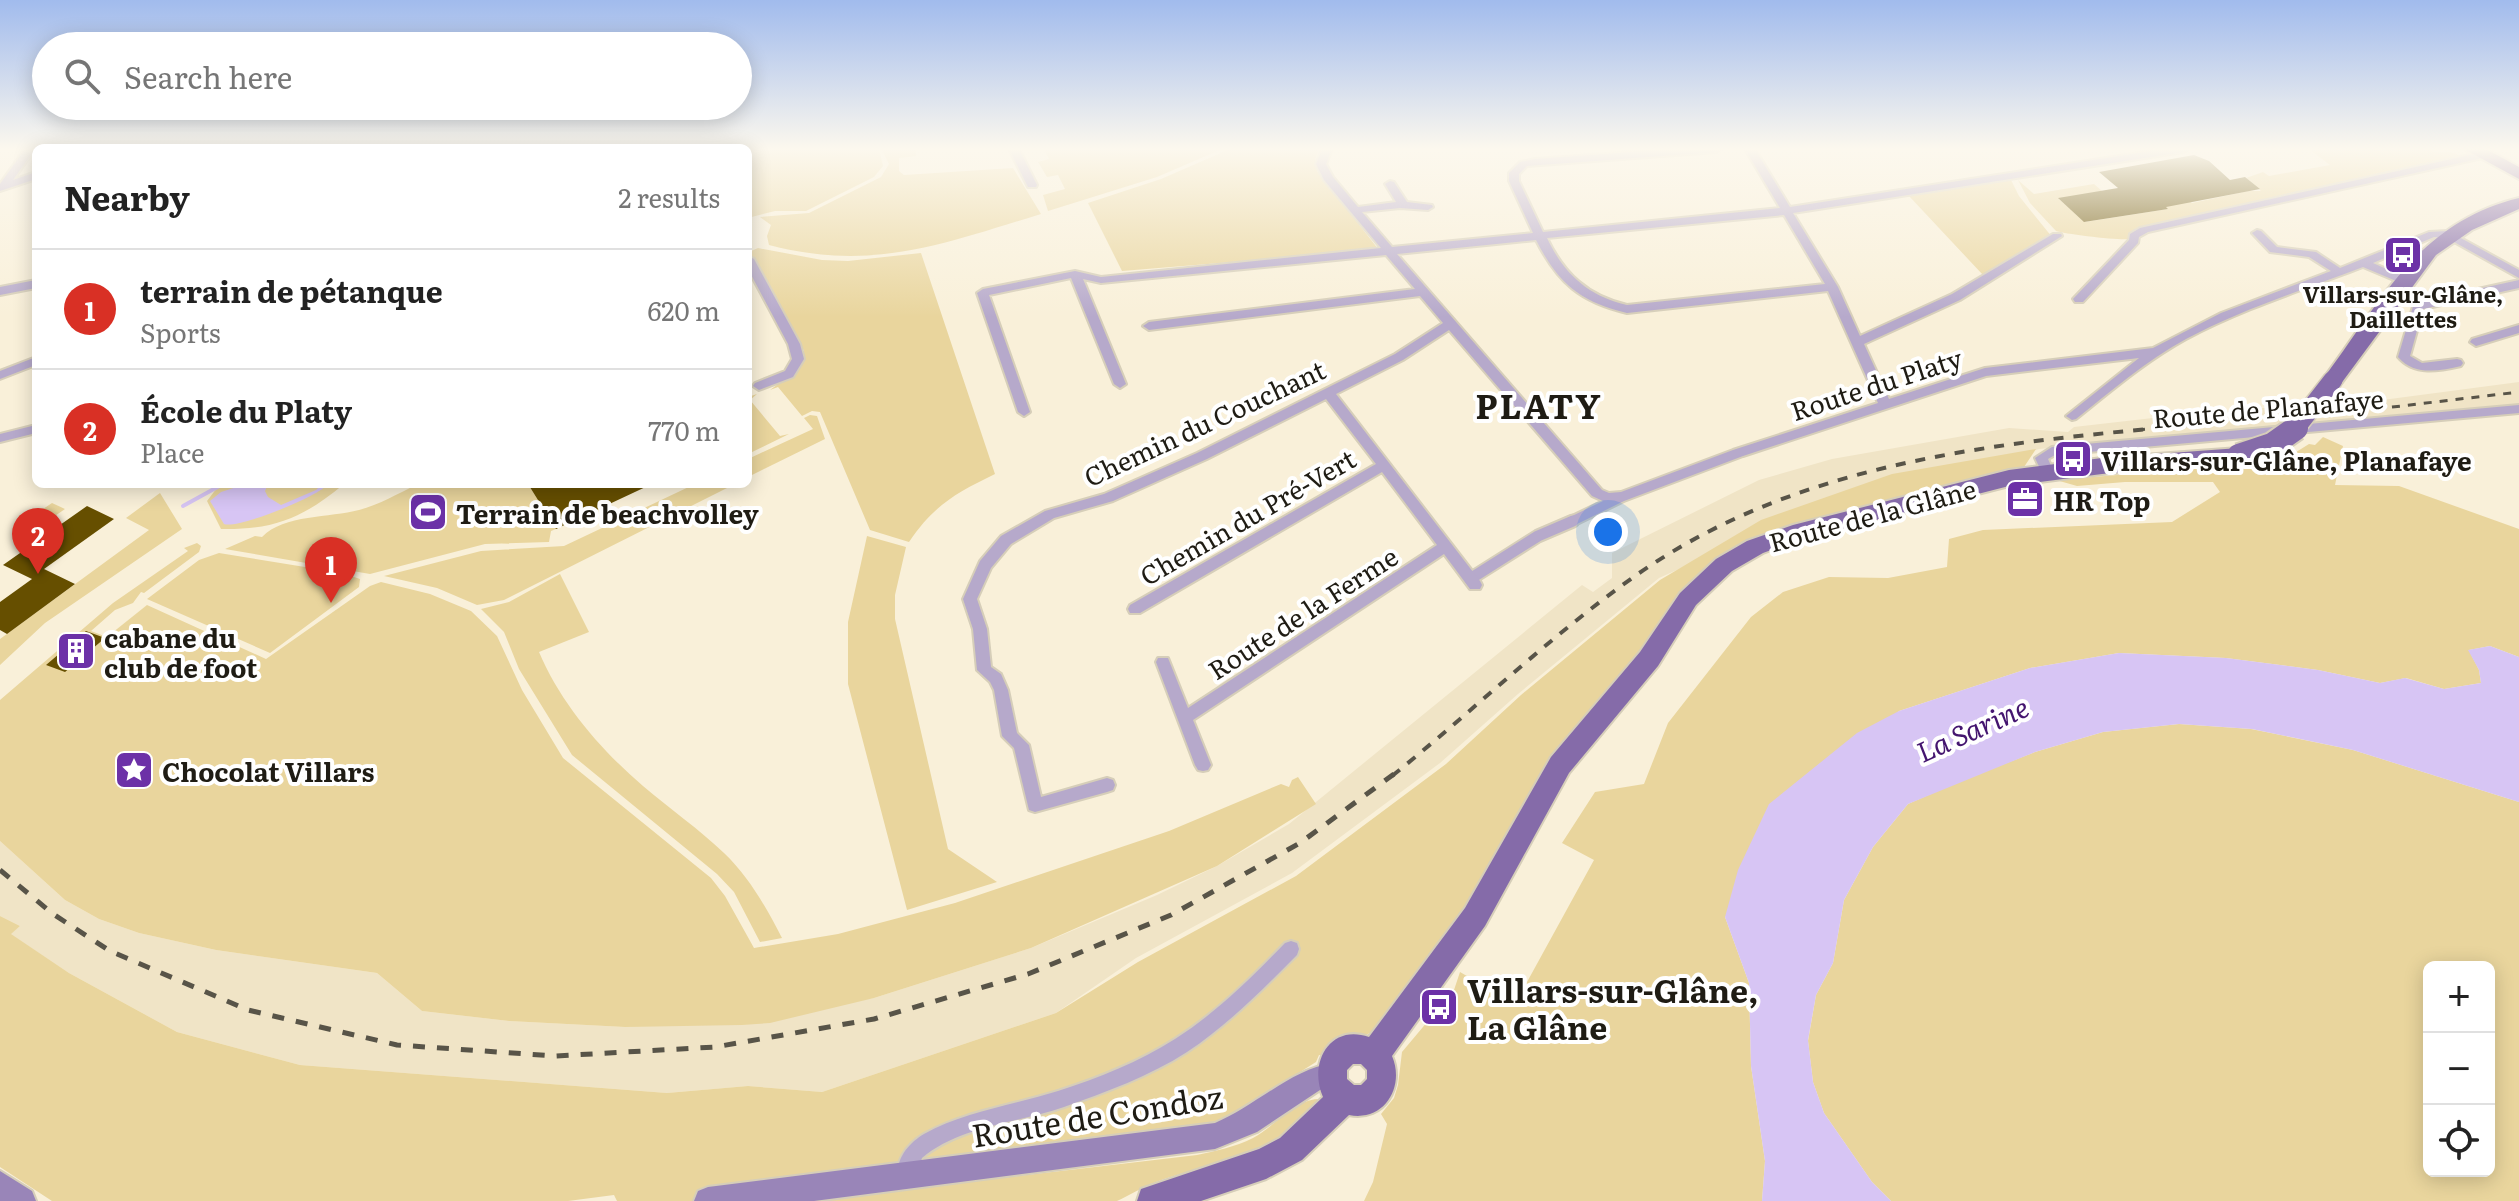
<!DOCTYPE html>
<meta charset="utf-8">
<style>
body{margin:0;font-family:Literata,serif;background:#f2f2f2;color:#222}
.controls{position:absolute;right:24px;bottom:24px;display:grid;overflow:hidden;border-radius:12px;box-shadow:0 4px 20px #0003}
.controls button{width:72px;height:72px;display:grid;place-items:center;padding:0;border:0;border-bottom:2px solid #e0e0e0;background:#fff;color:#222;font:40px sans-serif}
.you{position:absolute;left:1608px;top:532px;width:28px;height:28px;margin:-20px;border:6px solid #fff;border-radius:50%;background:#1a73e8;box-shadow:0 0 0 12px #1a73e833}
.badge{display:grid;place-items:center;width:52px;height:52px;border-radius:50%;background:#d93025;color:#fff;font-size:26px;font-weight:700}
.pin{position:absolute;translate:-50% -66px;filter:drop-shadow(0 2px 4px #0008)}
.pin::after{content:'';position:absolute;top:42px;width:28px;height:24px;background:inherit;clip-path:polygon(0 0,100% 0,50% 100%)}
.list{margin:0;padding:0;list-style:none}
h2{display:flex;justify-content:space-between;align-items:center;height:104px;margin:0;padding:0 32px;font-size:34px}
h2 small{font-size:26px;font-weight:400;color:#767676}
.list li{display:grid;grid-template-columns:52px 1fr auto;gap:24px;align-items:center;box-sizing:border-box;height:120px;padding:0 32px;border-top:2px solid #e0e0e0}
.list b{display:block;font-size:30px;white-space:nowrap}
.list p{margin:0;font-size:26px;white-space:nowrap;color:#767676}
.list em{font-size:26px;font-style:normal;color:#767676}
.icon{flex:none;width:44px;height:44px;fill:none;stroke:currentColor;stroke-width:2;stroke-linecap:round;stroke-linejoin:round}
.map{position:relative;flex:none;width:2519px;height:1201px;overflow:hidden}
.search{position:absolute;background:#fff;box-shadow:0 4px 20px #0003;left:32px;top:32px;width:720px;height:88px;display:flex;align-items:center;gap:20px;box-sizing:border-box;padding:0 28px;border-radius:44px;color:#767676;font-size:30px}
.panel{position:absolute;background:#fff;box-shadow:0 4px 20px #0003;left:32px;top:144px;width:720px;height:344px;border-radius:12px}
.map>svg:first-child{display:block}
.built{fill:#f0e4c6}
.green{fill:#e9d59d;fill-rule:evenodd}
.water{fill:#d7c5f4}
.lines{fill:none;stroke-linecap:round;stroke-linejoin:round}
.stream{stroke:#d7c5f4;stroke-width:4}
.building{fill:#664f00}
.pedestrian-casing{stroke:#d6ceb9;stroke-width:15}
.minor-casing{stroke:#d6ceb9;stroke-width:4}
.secondary-casing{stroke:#d6ceb9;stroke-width:4}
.primary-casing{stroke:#d6ceb9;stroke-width:4}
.pedestrian{stroke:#b6a9cb;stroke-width:11}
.minor{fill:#b6a9cb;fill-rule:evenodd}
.secondary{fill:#9985b8;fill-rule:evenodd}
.primary{fill:#856ba9;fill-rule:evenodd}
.rail-far2{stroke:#585448;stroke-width:3;stroke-dasharray:8 8;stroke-linecap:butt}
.rail-far1{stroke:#585448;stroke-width:4;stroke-dasharray:10 10;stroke-linecap:butt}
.rail{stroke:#585448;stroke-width:5;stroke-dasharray:12 12;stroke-linecap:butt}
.primary-bridge-far1-casing{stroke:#d6ceb9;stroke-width:22;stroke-linecap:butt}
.primary-bridge-casing{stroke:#d6ceb9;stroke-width:28;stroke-linecap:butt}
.primary-bridge-far1{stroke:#856ba9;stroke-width:19}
.primary-bridge{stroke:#856ba9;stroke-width:24}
.labels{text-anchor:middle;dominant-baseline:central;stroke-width:8;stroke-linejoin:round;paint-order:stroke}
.far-poi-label{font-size:22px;font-weight:bold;fill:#1f1c14;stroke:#fff}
.street-label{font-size:26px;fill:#1f1c14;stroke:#fff}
.poi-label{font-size:26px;font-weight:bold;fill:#1f1c14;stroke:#fff;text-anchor:start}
.water-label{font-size:28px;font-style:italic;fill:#44156f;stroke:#fff}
.near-poi-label{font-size:32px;font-weight:bold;fill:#1f1c14;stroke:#fff;text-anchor:start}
.near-street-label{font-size:32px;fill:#1f1c14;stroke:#fff}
.district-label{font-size:34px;font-weight:bold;letter-spacing:2px;fill:#1f1c14;stroke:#fff}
</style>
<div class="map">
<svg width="2519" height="1201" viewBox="0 0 2519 1201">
<rect width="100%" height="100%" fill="#f9f0d9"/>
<path class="built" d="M2519,382V404L2039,449L1784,522L1659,578L1518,694L1440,763L1292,873L1136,958L1056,1013L822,1092L748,1086L667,1093L300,1065L177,1032L69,973L10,934L20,926L0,916V841L65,900L99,919L139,933L216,950L377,973L422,1011L509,1021L625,1027L874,998L1031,948L1157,895L1217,866L1289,824L1582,585L1593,592L1612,578V553L1759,480L1832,459L2009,428L2068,432L2074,427L2179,415L2289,406L2299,411Z"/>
<path class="green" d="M748,149H879L883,166L874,177L806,211H775L748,218Z
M903,149H916V156L899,158V171L904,175L1013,168L1041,214C943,244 872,272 769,245L767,236L771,225L760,217L809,213L881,177L889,164L882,150Z
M1044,149H1222L1157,177L1048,211L1043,195L1065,189L1058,175L1047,177L1038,162L1049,159Z
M1230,149H1319L1315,160L1317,171L1379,250L1122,271L1088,203L1161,179Z
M2309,149H2428C2438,156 2451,148 2461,157L2128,236L2129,239C2123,241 2064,234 2056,231L2030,203L2018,180L2034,194L2094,184L2102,191L2059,199L2085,222L2168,209L2147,191L2176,190L2192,203L2248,191H2261L2246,178L2263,172L2269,176L2330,165Z
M2011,180L2019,196L2052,237L1983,275L1909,196Z
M758,248L822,260L848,261L921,253L995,474C956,493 934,505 909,542L870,530L820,412L812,411L802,416L778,387L770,390L801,367L804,351L749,252Z
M757,394L750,400L780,436L789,434L748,454V439L752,437L748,432V397Z
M810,415L817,416L825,439L748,477V459L813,429L804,418Z
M2323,437L2343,446L2335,485L2399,486L2519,529V657L2490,646L2469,650L2479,670L2481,683L2444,689L2406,678L2380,683L2318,670L2226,658L2119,653L2030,668L1899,711L1725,917L1749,983L1751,1066L1765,1161L1762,1201H1364L1373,1182L1387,1124L1381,1114L1394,1098L1398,1085L1402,1052L1454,990L1460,972L1515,1004L1594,860L1562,843L1595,792L1644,784L1668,723L1751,617L1783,592L1829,577L1888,578L1947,567L1949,539L1983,530L2172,522L2220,492L2213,482H2125L2077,486L2056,480L2252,464L2293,454L2309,444L2315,445Z
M2036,449L2022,470L1756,538L1728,552L1698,574L1501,853L1434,960L1376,1030L1324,1056L1319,1055L1316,1062L1281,1084L1268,1097L1223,1122L993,1156L992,1179L1197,1155C1215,1151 1235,1147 1253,1138C1274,1127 1294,1100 1318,1099C1288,1159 1211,1161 1156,1182C1142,1187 1130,1195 1117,1201H617L614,1195L568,1201H52L0,1167V916L20,926L11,934L69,973L177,1032L300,1065L667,1093L748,1086L822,1092L1056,1013L1138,962L1296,876L1446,764L1521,695L1660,580L1761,520L1892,474Z
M220,484H344C303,518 274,530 221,529L207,501Z
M418,484H528L556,529L551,531L549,542L485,544L370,574L225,549L255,536L262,537C284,514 330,518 359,510C379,505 399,493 418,484Z
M695,484H735L504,600L477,605L437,588L384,576L481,551L564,546Z
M160,493L182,529L45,623L0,665V639L149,530L126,518Z
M52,503L65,509L26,536L13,529Z
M867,536L906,547L895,595V619L948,849L997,882L907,910L848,684V622Z
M197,543L201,546L199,552L144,593L141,592L133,603L115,610L91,631L107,637L147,605L266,659L370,586L381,582L430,594L471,611L497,636L522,690L563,758L711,878L725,896L754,948L838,934L955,903L1169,831L1281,784L1289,787L1292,780L1298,777L1316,804L1217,866L1031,948L874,998L770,1023L742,1025L625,1027L509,1021L422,1011L377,973L216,950L139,933L99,919L65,900L0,841V700L113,603L188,551L184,548Z
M219,553L342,573L360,579L359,587L270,653L147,599L199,560Z
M560,574L589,632L539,652C561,704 601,750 643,786C670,809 699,829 724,853C749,877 766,907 782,938L760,942L734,892L717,874L572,755L519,669L504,632L481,609L509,602Z
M2179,724L2251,729L2353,750L2519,802V1201H1891L1872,1182L1824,1113L1813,1082L1808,1041L1816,995L1833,963L1844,900L1873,847L1908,804L1960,781L2035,752L2103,732ZM2429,967H2489V1171H2429Z"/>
<path class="water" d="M246,484H268L265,491L268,497L281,505L316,490L322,484H328C318,497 238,529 224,524L210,501L221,492Z
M2490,646L2519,657V802L2353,750L2252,729L2179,724L2103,732L2035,752L1908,804L1873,847L1844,900L1833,963L1816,995L1808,1040L1813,1082L1824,1113L1872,1182L1891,1201H1762L1765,1161L1751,1066L1749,983L1725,917L1738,870L1769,804L1857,733L1899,711L2030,668L2119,653L2226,658L2318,670L2380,683L2405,678L2444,689L2481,683L2479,670L2468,650Z"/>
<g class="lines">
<path class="stream" d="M183,506L223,484"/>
</g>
<path class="building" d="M2194,155L2209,161L2230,180L2245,177L2260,189L2166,207L2168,209L2084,222L2058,198L2118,188L2099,172Z
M528,484H652L556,529Z
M87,506L114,519L44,569L75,584L7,634L0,630V602L32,579L3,565Z
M86,631L105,638L65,672L46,665Z"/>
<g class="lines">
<defs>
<path id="pedestrian" d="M1470,579L1538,536L1573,521"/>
<path id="minor" d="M25,149H35L13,180L36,172V179L0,191V184Z
M1009,149H1019L1037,185L1036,187H1028Z
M1322,149H1332L1326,164L1333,177L1358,207L1396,202L1385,184L1390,181L1394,182L1407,202L1432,205L1433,207L1428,210L1400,208L1362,212L1392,247L1533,233L1509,181V173L1520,162L1535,159L1674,149H1721L1716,152L1527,166L1519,174V181L1543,232L1780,208L1745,149H1755L1790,207L2164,149H2188L2183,152L1793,213L1838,287L1860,336L1952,294L2053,234H2061L2062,236L1960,300L1864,344L1889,399L1985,368L2153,348L2221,313L2331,271L2309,257L2270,252L2252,233L2257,230L2261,231L2277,247L2316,252L2340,268L2429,232L2448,231L2519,270V278L2447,238L2434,237L2373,263L2409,279V283H2401L2363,267C2303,290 2242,309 2186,339C2146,361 2111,391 2076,419L2072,420L2066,416L2139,358L1986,376L1743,456L1624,501L1573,526L1568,524L1566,521L1568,518L1603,501L1592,496L1449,330L1403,360L1336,394L1480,581L1482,585L1480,589H1470L1444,554L1193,720L1211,765L1208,770L1203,771L1198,770L1195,765L1156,662L1158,658H1168L1188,708L1437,545L1382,472L1140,613H1130L1128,609L1130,605L1376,464L1326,399L1207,459L1113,501L1054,518L1011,544L991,568L977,599L987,629L991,667L1001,674L1008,690L1017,733L1029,745L1041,797L1107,778L1113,780L1115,785L1113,790L1107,792L1035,812L1029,810L1014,748L1002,736L994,690L990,682L977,670L973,629L963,599L980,561L1001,536L1045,511L1104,494L1197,453L1395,354L1443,323L1420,296L1149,330L1143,326L1149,322L1415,289L1386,255L1101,283L1083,279L1126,384L1120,388L1114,384L1071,278L989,295L1030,412L1024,416L1018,412L977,293L983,289L1075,271L1101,277L1381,248L1324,180L1316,164ZM1784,215L1825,284L1627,305C1588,296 1564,274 1547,238ZM1536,240C1558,283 1580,302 1627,313L1828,291L1878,403L1733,450L1621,492L1609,493L1602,490L1397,254Z
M2483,152L2487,153V157L2148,232L2139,237L2138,243L2083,302H2075L2073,299L2129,240L2130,234L2140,228Z
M748,256L754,259L800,344L804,359L793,377L759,390L753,386L755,383L785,371L792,359L788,344L748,269Z
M36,280V288L0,295V287Z
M2519,280V288L2423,309L2410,356L2422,363L2457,359L2461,360L2463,363L2461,366C2439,371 2414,376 2398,357L2414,303Z
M2519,325V333L2476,346L2470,342L2472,339Z
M36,357V365L0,379V371Z
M2519,405V413L2055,455L2048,459L2054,472L2048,477L2043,475L2035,458L2052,447Z
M36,425V433L0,442V434Z
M1291,941L1297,943L1299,949L1297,955C1263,989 1228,1025 1187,1052C1150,1076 1106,1092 1064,1107C1018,1123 960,1126 922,1158L914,1184L907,1186L900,1184C892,1163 907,1144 924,1134C965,1111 1014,1105 1058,1091C1098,1078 1139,1062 1175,1039C1216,1013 1251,978 1285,943Z"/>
<path id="secondary" d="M1331,1064L1340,1068L1344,1077L1340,1086L1320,1090L1257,1132L1215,1149L814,1201H694L698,1191L708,1187L1215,1123C1252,1108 1295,1067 1331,1064Z
M0,1171L32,1191L36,1201H0Z"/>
<path id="primary" d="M2464,149H2486L2519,167V179Z
M2519,198V209L2472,230L2436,255L2340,385H2326L2323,380L2326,375C2382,299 2420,222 2519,198Z
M2239,448L2247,451L2250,456L2247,461L2102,474L2009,486L1798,540L1763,553L1732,571L1696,605L1658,666L1569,773L1485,926L1392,1056C1405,1086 1385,1122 1349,1115L1302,1160L1266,1179L1201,1201H1137L1141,1189L1259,1149L1280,1138L1323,1097C1308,1063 1330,1023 1369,1037L1465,908L1551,757L1640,652L1680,593L1716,559L1747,541L1793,525L2009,470L2102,458ZM1353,1064H1361L1367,1070V1079L1361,1085H1354L1347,1079V1070Z"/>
</defs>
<use href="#pedestrian" class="pedestrian-casing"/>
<use href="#minor" class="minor-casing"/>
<use href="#secondary" class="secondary-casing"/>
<use href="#primary" class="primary-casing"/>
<use href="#pedestrian" class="pedestrian"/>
<use href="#minor" class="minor"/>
<use href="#secondary" class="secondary"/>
<use href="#primary" class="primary"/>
<path class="rail-far2" d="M2137,430L2376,409L2519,392"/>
<path class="rail-far1" d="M1392,776C1474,710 1549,637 1635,576C1790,467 1975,445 2159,428"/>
<path class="rail" d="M0,870L53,914L110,951L248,1010L397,1045L555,1056L715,1047L874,1019L1028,974L1171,915L1300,843L1394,774"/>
<defs>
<path id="primary-bridge-far1" d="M2294,430L2333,380"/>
<path id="primary-bridge" d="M2239,456L2272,445L2296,428"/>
</defs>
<use href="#primary-bridge-far1" class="primary-bridge-far1-casing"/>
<use href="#primary-bridge" class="primary-bridge-casing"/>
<use href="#primary-bridge-far1" class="primary-bridge-far1"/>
<use href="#primary-bridge" class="primary-bridge"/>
</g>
<linearGradient id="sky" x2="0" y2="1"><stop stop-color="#a1bbed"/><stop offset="0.47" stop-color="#fcf8ee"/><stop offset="1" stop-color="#fcf8ee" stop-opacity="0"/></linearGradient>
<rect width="2519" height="317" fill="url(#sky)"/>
<defs>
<symbol id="bus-square" viewBox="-11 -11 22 22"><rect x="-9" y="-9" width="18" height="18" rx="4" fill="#6c31a7" stroke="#fff"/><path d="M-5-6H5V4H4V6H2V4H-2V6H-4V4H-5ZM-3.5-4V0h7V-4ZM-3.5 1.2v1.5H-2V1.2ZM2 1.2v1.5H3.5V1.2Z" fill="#fff"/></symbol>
<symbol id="office-square" viewBox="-11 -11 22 22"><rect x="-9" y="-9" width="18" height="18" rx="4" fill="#6c31a7" stroke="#fff"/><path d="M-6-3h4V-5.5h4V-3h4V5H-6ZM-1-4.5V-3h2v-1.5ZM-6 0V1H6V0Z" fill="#fff"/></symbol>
<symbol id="stadium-square" viewBox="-11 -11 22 22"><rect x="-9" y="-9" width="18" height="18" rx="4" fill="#6c31a7" stroke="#fff"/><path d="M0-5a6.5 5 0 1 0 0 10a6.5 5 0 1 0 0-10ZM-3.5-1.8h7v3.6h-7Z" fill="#fff"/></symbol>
<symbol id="building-square" viewBox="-11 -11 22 22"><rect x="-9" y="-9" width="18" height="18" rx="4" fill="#6c31a7" stroke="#fff"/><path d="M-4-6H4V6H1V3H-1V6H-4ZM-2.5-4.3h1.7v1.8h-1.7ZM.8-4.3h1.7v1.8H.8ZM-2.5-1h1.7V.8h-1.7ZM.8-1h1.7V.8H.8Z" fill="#fff"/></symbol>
<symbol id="sight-square" viewBox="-11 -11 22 22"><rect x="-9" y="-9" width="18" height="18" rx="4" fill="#6c31a7" stroke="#fff"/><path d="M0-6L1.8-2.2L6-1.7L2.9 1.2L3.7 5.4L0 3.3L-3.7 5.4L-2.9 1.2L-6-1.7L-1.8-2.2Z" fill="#fff"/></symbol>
</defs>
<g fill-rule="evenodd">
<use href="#bus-square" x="2381" y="233" width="44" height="44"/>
<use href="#bus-square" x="2051" y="437" width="44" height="44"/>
<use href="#office-square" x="2003" y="477" width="44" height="44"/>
<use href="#stadium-square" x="406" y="490" width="44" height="44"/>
<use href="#building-square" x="54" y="629" width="44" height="44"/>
<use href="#sight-square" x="112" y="748" width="44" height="44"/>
<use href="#bus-square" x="1417" y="985" width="44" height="44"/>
</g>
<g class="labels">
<g class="far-poi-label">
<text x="2403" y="293">Villars-sur-Glâne,<tspan x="2403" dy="25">Daillettes</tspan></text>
</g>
<g class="street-label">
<text transform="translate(1876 383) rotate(-18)">Route du Platy</text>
<text transform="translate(2268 407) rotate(-5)">Route de Planafaye</text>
<text transform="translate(1204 422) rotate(-25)">Chemin du Couchant</text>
<text transform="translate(1872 514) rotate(-15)">Route de la Glâne</text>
<text transform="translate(1247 516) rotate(-30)">Chemin du Pré-Vert</text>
<text transform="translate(1302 612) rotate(-33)">Route de la Ferme</text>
</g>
<g class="poi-label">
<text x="2101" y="459">Villars-sur-Glâne, Planafaye</text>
<text x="2053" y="499">HR Top</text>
<text x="456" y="512">Terrain de beachvolley</text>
<text x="104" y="636">cabane du<tspan x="104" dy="30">club de foot</tspan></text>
<text x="162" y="770">Chocolat Villars</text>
</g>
<g class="water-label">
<text transform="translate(1972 728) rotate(-24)">La Sarine</text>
</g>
<g class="near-poi-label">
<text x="1467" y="989">Villars-sur-Glâne,<tspan x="1467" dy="37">La Glâne</tspan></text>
</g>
<g class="near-street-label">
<text transform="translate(1097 1114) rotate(-9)">Route de Condoz</text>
</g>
<g class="district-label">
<text x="1539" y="404">PLATY</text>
</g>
</g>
</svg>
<div class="controls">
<button>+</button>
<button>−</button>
<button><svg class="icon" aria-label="locate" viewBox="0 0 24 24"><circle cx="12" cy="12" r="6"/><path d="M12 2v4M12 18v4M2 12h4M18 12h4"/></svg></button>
</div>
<div class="you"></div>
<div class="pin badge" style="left:331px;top:603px">1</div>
<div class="pin badge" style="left:38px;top:574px">2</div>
<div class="search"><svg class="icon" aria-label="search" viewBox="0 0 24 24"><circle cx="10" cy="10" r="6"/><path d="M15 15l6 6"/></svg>Search here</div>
<section class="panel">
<h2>Nearby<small>2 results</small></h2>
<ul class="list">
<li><span class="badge">1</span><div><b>terrain de pétanque</b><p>Sports</p></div><em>620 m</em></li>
<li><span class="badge">2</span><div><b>École du Platy</b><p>Place</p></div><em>770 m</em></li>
</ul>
</section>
</div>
